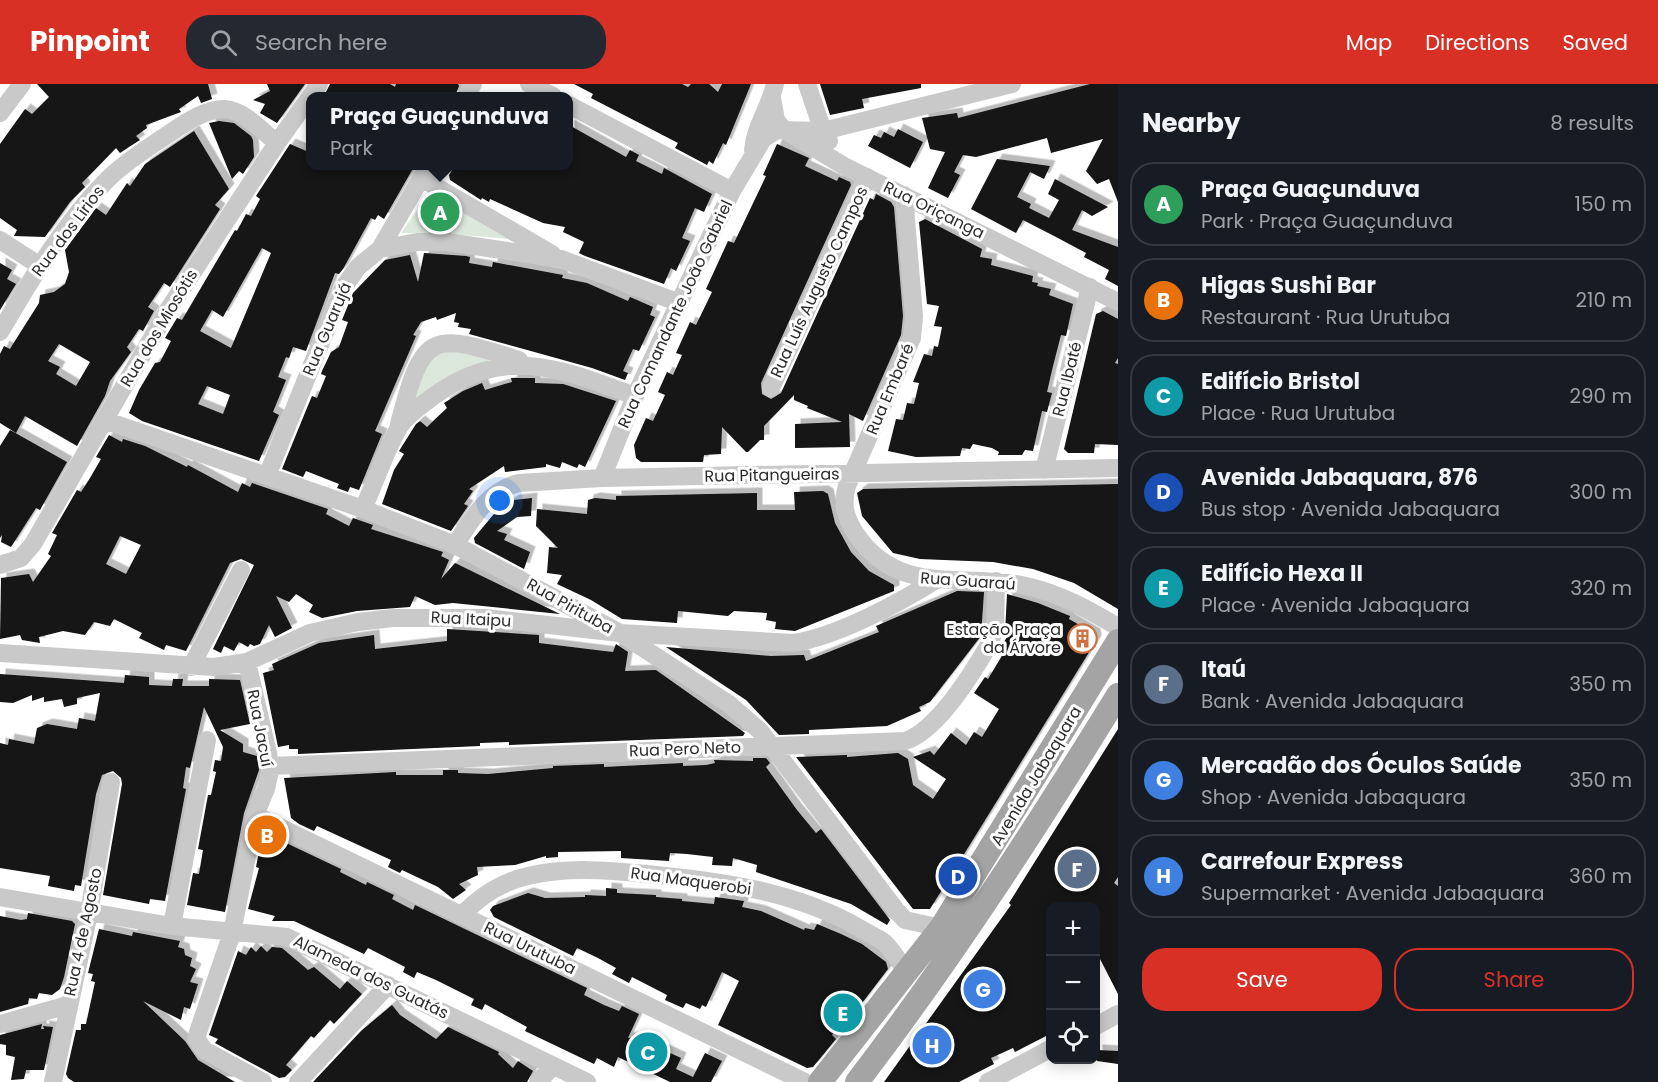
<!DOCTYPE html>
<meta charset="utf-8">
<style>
body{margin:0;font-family:Poppins,sans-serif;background:#242831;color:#f1f3f6}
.controls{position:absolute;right:18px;bottom:18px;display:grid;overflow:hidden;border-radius:12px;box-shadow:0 3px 15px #0003}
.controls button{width:54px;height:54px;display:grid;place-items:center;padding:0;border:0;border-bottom:2px solid #363941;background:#171b24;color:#f1f3f6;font:30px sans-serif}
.you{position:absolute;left:500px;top:417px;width:21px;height:21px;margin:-15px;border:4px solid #fff;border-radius:50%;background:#1a73e8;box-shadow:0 0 0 9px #1a73e833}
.badge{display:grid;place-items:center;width:39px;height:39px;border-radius:50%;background:#d93025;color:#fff;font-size:20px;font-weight:700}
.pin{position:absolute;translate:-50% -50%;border:3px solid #fff;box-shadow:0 2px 6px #0006}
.popup{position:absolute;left:306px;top:8px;width:267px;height:78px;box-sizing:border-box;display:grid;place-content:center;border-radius:12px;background:#171b24;filter:drop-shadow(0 2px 4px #0005);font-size:20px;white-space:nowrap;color:#9ea1a6}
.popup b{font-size:22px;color:#f1f3f6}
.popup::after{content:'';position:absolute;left:50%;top:100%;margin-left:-12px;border:12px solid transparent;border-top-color:#171b24}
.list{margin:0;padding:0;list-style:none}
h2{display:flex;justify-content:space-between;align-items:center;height:78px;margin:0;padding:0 24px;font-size:26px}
h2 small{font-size:20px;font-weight:400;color:#9ea1a6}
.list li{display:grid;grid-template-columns:39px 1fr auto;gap:18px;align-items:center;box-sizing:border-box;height:84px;margin:0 12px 12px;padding:0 12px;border:2px solid #363941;border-radius:24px}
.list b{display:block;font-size:22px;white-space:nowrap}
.list p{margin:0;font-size:20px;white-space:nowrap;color:#9ea1a6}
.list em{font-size:20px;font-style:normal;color:#9ea1a6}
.actions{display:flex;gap:12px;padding:18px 24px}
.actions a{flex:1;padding:14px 0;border:2px solid #d93025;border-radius:24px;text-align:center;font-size:21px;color:#d93025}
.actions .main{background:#d93025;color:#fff}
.icon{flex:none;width:33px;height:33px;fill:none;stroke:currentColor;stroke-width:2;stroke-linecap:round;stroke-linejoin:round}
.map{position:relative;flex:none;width:1118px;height:998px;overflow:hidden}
header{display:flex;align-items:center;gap:36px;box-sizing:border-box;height:84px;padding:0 30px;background:#d93025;color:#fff}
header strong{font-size:28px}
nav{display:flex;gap:33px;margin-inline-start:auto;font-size:21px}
.search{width:420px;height:54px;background:#242831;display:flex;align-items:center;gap:15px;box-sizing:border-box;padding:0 21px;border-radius:24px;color:#9ea1a6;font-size:22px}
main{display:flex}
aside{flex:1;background:#171b24}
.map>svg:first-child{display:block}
.green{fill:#dde8dc}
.building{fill:#131313;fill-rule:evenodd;filter:url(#shadow)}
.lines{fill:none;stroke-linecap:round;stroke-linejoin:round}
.minor{stroke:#c9c9c9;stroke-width:18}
.major{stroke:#a4a4a4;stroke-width:24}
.labels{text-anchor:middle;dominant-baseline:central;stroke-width:6;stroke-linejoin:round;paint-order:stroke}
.street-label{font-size:16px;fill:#2c2c2c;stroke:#fff}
.poi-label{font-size:16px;fill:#2c2c2c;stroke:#fff;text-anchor:end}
</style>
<header>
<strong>Pinpoint</strong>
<div class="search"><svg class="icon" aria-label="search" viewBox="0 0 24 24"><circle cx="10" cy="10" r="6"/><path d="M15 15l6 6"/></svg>Search here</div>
<nav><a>Map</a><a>Directions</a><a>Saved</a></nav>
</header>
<main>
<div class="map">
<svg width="1118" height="998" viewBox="0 0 1118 998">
<defs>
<filter id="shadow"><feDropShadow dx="5.5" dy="-5.5" stdDeviation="0" flood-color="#0004"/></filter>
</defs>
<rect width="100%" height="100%" fill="#fff"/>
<path class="green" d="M431,106L509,155L449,150L401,149Z
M435,265L498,274L411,322L410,308Z"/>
<path class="building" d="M37,0H208L212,15L201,19L198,12L179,25L181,28L146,41L147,44L136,52L140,56L129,63L120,69L116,64L82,99L85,103L70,118L45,153L14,152L17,146L0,134V60L25,25L32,30L49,13Z
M267,0H305L277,39L260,29L265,20L253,16L270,7Z
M330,0H390L395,3L396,0H458L459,2L455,12H324Z
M574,0H682L688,3L691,0H709L718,8L722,0H751L726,61L723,59L713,80L709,77L707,81L675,64L678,59L591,14L593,10Z
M820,0H921V4L862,15L864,24L830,31Z
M1090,0H1118V118L1109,95L1097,100L1086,87L1103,55L1051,69L1047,54L976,73L963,71L954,88L960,91L948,114L928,104L945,68L930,65L922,34L957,29L958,34Z
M219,37L234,39L251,52L253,56L254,73L243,90L239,87L232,95L209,39Z
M569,41L626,73L630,66L639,71L636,77L662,90L664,84L712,110L704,128L695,124L682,154L690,157L676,187L671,184L664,200L585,172L579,169L584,158L563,148L565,143L543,139L490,115L489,118L482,114L481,116L450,96L449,91L455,81H569Z
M898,45L923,58L910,84L868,62L874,51L881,54L884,48L894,53Z
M194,47L229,105L215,121L220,125L170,203L164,199L148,223L154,227L143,247L139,245L127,263L131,268L110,297L105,312L77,362L25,332L16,349L0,339V270L4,262L10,265L13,260L39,219L40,211L54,208L65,200L69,188L65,166L96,124L106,131L127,99L130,102L145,80ZM59,260L90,278L76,302L56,290L60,283L48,277Z
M290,60L311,69V81H415L384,135L378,131L375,136L371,134L343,185L339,190L335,189L306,267L293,263L289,274L286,273L278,293L286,296L273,328L279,331L259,377L142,337L129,329L139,306L155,279L160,278L171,257L165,254L177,234L182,236L235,146L237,147L246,130L251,132L260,115L256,112ZM262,164L271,169L231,264L200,247L212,226L223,233ZM207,302L230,311L223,330L198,320Z
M777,60L809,74L805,82L837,97L839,93L850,98L851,101L761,299L762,310L771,315L781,309L870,114L874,116L876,110L891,118L894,123L903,232L901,251L863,337L849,330L850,363L795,364V340L842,338L807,324L808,322L794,316V311L764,342V356H760L748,368H746L722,343L721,370L704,371L703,378H641L636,374L634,361L646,334L653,337L665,311L658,308L667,288L673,291L682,271L676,269L690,238L696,241L712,208L706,205L728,157L734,159L766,92L763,91Z
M997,75L1050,82L1044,95L1030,88L1017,113L1031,120L1029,124L1049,134L1059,116L1048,110L1055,95L1108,123L1092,132L1082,126L1072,146L1118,163V202L1105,195L1109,186L1084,173L1086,169L1056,153L1023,136L1016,149L971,125Z
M925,135L982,165L980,173L992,175L991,181L1033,192L1032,198L1038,199L1037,202L1051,205L1049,211L1073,220L1066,252L1061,251L1053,282L1047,308L1052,309L1047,328L1042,327L1033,367L1025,366L1022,371H998L999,368L992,364L973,360L970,365L962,364L960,372L916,373L888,367L896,335L903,336L907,319L914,320L919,299L913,298L924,270L932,272L934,262L938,263L942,243L934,242L939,222L927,220L919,138Z
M424,169L466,172L470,173L469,179L492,183L493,178L563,191L562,194L587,199L628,217L630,213L653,223L650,231L655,233L639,267L633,265L623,287L628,289L625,296L592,284L469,250L471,245L458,243L459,239L454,238L456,229L437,236L436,233L421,238L413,251L416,252L375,347L382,350L359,406L350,403L348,408L337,404L339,400L306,387L303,393L282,385L309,319L312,312L317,314L326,292L321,290L322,287L331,268L339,263L348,238L342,236L353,209L385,176L410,171L418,198Z
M0,179L12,186L7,195L16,200L0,226Z
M1103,227L1118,235V274L1115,279L1118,280V361L1095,360L1094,369H1068L1064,365L1096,230Z
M511,294H535V299L563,300L616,317L585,383L579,380L577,384L562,378L560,384L546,380V383L505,388L504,382L469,405L473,407L464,420L468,422L451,447L382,420L394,386L404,370L399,367L416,340L420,337L427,343L447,324L444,319L463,307L482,299L485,306L498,302L512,298Z
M10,346L67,378L40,426L36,424L11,463L1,458L2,451L0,454V362Z
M109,351L122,358L123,355L145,362L187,383L188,381L238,408L242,399L250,403L252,399L328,425L326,430L349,442L353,434L373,441L371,445L443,468L441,472L449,476L441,495L455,479L560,530L453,519L435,521L415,512L410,523L357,527L322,534L309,528L313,521L296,510L289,518L276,512L292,544L275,553L269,541L260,560L254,562L250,560L248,563L239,558L234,567L224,562L221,569L213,565L254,481L241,475L230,479L186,567L166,561L164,566L139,554L142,549L114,535L110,542L94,538L85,551L63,547L39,553L40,559L22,556L20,551L0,555L1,494L29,490L33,498L51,472L48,470L57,451L52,449L77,406L81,408L90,394L101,375L96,373ZM120,452L141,461L126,490L106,480Z
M1118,400V525L1074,499L1033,485L993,478L920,475L893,469L862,432L857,409L863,405Z
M823,407L828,410L835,439L851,468L869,487L894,501V507L795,547L775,545L776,538L766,536L767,529L734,527L728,532L678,527L677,539L622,535L591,516L557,500L562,491L547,489L549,463L558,464L536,442L537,425L587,430L588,416L595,414L616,416V412L757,409V426H795L794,408Z
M532,414L531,432L517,433L497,447L507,450L504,456L530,468L524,485L475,459L474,454L498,425L514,416Z
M957,507L984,508L981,552L930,618L919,623L921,627L887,642L809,646V650L779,651L746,616L666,563L771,572L804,571L806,577L879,548L876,542Z
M1007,510L1038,519L1070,532L1069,535L1095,550L1096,557L930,825H913L796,673L847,671V673L898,669L908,675L913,701L933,715L946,695L913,673L930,667L934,671L951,649L966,661L974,648L982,653L999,625L974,609L985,593L988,595L1003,570L998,567L1009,550L1005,549Z
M447,545L539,551V559L604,567L613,568L616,560L628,568L625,587L656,586L745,649L743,652L509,661V658L480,659V662L298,670V665H289V661L278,663L263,589L274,586L272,580L319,559L374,551L375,565L447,557Z
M0,590L124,599L125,591L149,593V601L172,602L173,595H183L182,602H209V595L240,596L250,640L220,646L243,660V668L257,672L259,686L244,729L225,828L187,821L193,789L199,790L203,766L198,765L208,711H211L216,688L213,687L215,676L221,677L223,663L204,623L190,684L186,683L183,704L186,705L165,817L150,815L149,820L103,811L122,700L121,694L113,687L102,691L96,710L81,802L75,801L74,807L48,802L50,792L0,784V659L8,661L9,655L34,660L37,644L47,640L77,645L79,634L95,637L100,609L77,614V620L64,623L62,615L44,618V613L32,617V611L13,619L0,618Z
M1118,645V793L1114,799L1118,802V910L1100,875L1095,877V822H1050V950L1015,968L1013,964L991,974L994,980L959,998H884L1011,821L1009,819Z
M753,674H766L770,679L766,683L797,726L816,749L821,745L890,836L887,841L851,820L756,788L757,781L733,774L732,782L712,781L713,773L687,770L670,769L669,777L621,774V767L558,768V773L546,774V772L515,781L477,783L478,791L459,800L466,806L453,815L438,803L402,786L400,789L388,783L391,776L317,742L314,747L299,740L291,734L284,694L396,688V691H443V686H458V689L488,690L553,684V682L604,680V683L683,679V682L706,681L715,679L714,676L753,677Z
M263,748L341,785L340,788L366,801L367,798L394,811L392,815L413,826L415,821L587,904L584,911L604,921L619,927L622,922L639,930L628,954L648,952L653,961L681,974L676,985L693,993L705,969L722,977L711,998H670L618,973L614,983L597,974L594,980L525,947L527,943L485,920L482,926L471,921L474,915L436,896L417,888L414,894L403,888L405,883L368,864L364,870L294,837H272L275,832L248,825L259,784L256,783Z
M606,804L617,805V809L656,811V813L682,815V817L714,820L715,813L744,817L742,823L761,827L804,846L805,844L814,846L817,840L841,850L862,860L886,878L888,885L859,923L855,920L832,951L836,955L813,983L807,984L718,941L739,897L722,888L706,923L702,921L700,925L686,919L683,924L665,916L667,911L632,893L629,899L612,890L616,884L598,874L577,864L573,872L494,833L490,826L493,822L528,809L545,814L585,813V811L606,812Z
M28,829L72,837L75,840L64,893L60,905L52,911L39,909L37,915L29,914L28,920L0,928V832L21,836L27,835Z
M99,845L132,852L133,848L180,857L178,863L184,865L185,871L192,874L190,882L196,885L190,898L198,900L190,925L184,923L181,936L143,917L185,957L198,976L235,998H74L68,994L66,990L76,946H81V940H86L95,898L91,897L93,890L88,889Z
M261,862L267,868L272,863L282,864L308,886L314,883L340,905L347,897L362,910L334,940L330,936L314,954L311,952L286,981L292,986L285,993L279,994L215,959L218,955L209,951L238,867L246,871L251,863L256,868Z
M392,921L400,931L436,955L448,943L499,968L498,970L513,984L518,977L533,987L527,998H313L361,947Z
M42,940L41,945H44L43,942L53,943L44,986H26L24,995L11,996L15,973L6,971V961L0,960V951Z
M1097,966L1118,967V980L1097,977Z"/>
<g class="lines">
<path class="minor" d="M529,0L553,12
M807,0L823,47L829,57
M466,12L473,0
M772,14L776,36L784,46L844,82L1118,218
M569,21L732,107
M0,29L22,0
M753,66C755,42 770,23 775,0
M421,94L552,170
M904,111L914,232L912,254L847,402C841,421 846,436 858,453C901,513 964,488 1026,502C1059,509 1089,526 1118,543
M0,156L40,182
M380,165L417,158H447L561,175L680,219
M0,248C31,196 62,142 104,99C123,79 148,64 170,49C185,39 205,25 224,25C244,26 262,47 277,59
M771,304L867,93
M104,336L363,425L455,461L620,549L729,620L760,647L896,826L905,836L941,844
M399,340C423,248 430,247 519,276
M1044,386L1090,203
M267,392L343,204L358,183L380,165L428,82
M602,394L635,312L732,107L763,55L777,46L823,47L1012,0
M363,425C375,399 384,370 398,345C405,332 420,323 431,314C504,260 559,284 635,312
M455,461C472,435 487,407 519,399L602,394L1118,384
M0,481L21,474L33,460L168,226L277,59L319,0
M0,569L214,583L247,578L310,549L358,538L393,534H486L620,549L793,559C836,553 899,519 936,496
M247,578L268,669L270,687L266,705L255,731L232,849L196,954L204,966L263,998
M191,583L241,486
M270,682L905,657C937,647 974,587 991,557L995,543L996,497
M255,731L805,998
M0,813L172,842L287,853L587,998
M462,831C481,811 501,798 528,792C566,783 607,786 646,790C720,797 796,807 861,845C869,850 879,854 885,859C893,867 900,879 907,888
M172,842L207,656
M0,940L68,921
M1096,942L1118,930
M53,998L89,829L111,698
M298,998L388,901
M538,998L553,982
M988,998L1050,965"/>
<path class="major" d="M820,998L941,844L1118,557
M857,998C952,874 1036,744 1118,611"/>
</g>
<defs>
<symbol id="building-ring" viewBox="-11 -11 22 22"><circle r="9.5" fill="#fff" stroke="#ce7244" stroke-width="1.5"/><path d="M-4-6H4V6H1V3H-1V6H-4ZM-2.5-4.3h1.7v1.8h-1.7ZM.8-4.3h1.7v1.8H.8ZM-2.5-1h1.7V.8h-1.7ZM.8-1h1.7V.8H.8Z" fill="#ce7244"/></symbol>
</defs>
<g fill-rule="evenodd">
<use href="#building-ring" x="1066" y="538" width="33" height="33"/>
</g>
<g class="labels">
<g class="street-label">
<text transform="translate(934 126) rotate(26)">Rua Oriçanga</text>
<text transform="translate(68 147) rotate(-53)">Rua dos Lírios</text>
<text transform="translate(819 198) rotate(-65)">Rua Luís Augusto Campos</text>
<text transform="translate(675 230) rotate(-65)">Rua Comandante João Gabriel</text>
<text transform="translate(159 244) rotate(-59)">Rua dos Miosótis</text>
<text transform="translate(327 245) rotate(-67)">Rua Guarujá</text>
<text transform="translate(1067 295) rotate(-76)">Rua Ibaté</text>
<text transform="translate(890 305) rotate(-67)">Rua Embaré</text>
<text transform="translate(772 391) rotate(-1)">Rua Pitangueiras</text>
<text transform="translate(968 497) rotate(4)">Rua Guaraú</text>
<text transform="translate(570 522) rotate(29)">Rua Pirituba</text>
<text transform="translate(471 535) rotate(3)">Rua Itaipu</text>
<text transform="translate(260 644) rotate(79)">Rua Jacuí</text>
<text transform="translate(685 665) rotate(-2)">Rua Pero Neto</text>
<text transform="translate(1036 692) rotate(-59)">Avenida Jabaquara</text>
<text transform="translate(691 797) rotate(8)">Rua Maquerobi</text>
<text transform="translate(83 848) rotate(-78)">Rua 4 de Agosto</text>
<text transform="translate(530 864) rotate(26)">Rua Urutuba</text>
<text transform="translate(371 893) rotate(26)">Alameda dos Guatás</text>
</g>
<g class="poi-label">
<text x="1061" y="545">Estação Praça<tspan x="1061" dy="18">da Árvore</tspan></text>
</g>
</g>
</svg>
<div class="controls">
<button>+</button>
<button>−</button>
<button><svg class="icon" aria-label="locate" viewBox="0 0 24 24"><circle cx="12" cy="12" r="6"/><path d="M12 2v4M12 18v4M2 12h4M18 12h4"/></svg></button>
</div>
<div class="you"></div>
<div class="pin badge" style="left:440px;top:128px;background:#2e9e5b">A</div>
<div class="popup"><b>Praça Guaçunduva</b>Park</div>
<div class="pin badge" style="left:267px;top:751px;background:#e8710a">B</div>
<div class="pin badge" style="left:648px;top:968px;background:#0f9aa8">C</div>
<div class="pin badge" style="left:958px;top:792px;background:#1a4fb4">D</div>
<div class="pin badge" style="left:843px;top:929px;background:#0f9aa8">E</div>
<div class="pin badge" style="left:1077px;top:785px;background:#5c6f8a">F</div>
<div class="pin badge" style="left:983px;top:905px;background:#3f7fe0">G</div>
<div class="pin badge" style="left:932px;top:961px;background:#3f7fe0">H</div>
</div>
<aside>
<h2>Nearby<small>8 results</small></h2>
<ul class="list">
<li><span class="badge" style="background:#2e9e5b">A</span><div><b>Praça Guaçunduva</b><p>Park · Praça Guaçunduva</p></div><em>150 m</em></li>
<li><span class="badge" style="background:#e8710a">B</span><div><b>Higas Sushi Bar</b><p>Restaurant · Rua Urutuba</p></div><em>210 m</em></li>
<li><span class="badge" style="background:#0f9aa8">C</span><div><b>Edifício Bristol</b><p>Place · Rua Urutuba</p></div><em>290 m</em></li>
<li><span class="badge" style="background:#1a4fb4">D</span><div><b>Avenida Jabaquara, 876</b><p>Bus stop · Avenida Jabaquara</p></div><em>300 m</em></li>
<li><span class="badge" style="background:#0f9aa8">E</span><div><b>Edifício Hexa II</b><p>Place · Avenida Jabaquara</p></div><em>320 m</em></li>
<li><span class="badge" style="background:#5c6f8a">F</span><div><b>Itaú</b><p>Bank · Avenida Jabaquara</p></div><em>350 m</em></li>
<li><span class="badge" style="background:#3f7fe0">G</span><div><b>Mercadão dos Óculos Saúde</b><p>Shop · Avenida Jabaquara</p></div><em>350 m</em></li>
<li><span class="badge" style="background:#3f7fe0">H</span><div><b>Carrefour Express</b><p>Supermarket · Avenida Jabaquara</p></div><em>360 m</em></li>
</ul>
<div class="actions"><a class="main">Save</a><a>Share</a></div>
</aside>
</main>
